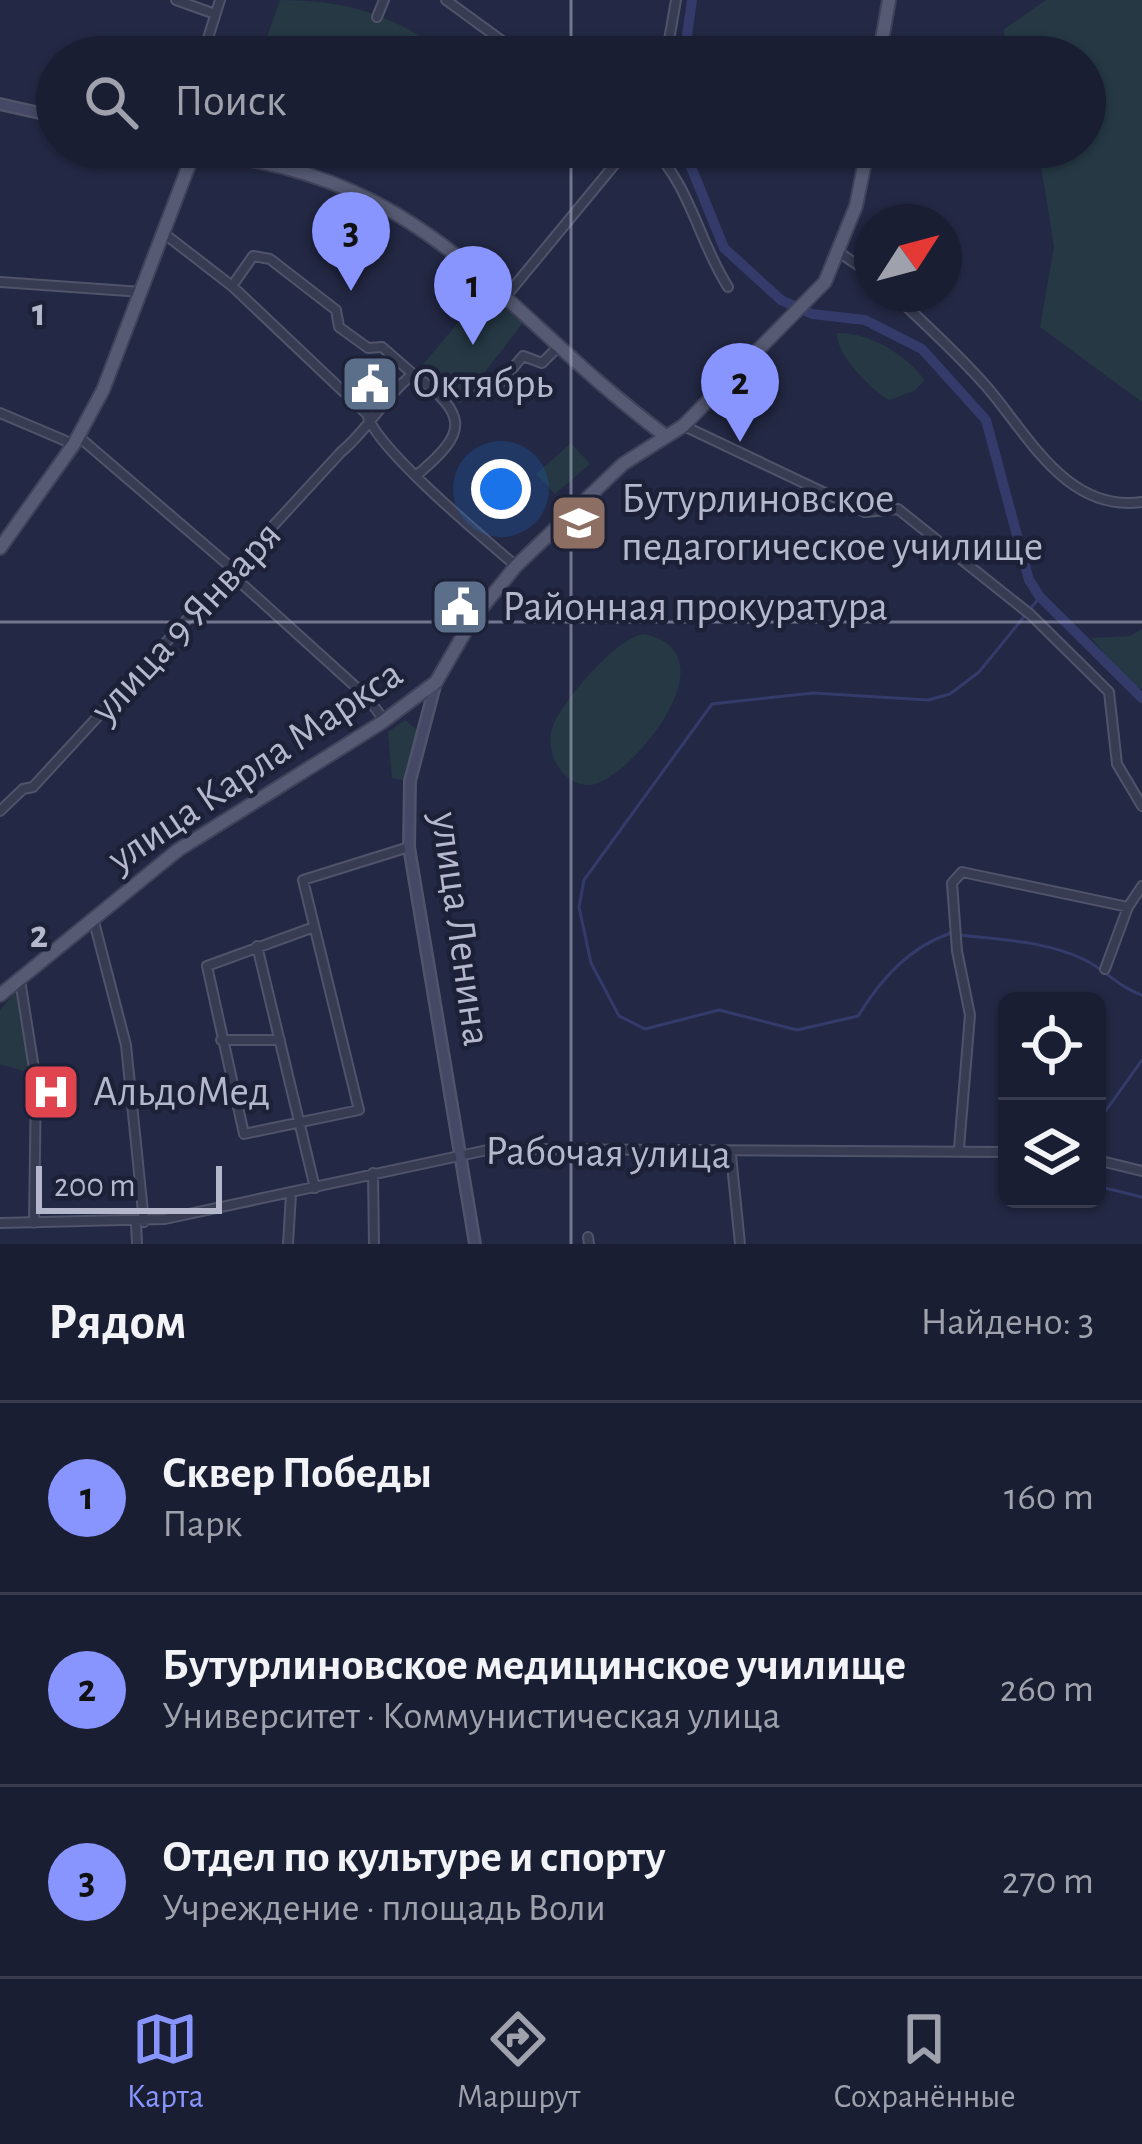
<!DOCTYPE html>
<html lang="ru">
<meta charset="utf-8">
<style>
body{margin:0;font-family:"Alegreya Sans",sans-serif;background:#272b3f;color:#f1f3f6}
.controls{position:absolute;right:36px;bottom:36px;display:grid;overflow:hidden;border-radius:18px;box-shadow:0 3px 9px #0004}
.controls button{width:108px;height:108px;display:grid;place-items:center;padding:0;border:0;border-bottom:3px solid #383c4e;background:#1a1e33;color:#f1f3f6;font:60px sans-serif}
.compass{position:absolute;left:854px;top:204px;width:108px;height:108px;border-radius:50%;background:#1a1e33;box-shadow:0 3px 9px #0004;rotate:54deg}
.scale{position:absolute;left:36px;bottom:30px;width:186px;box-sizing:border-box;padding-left:12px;border:6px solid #b5b8cd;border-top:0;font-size:33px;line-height:42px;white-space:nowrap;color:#b5b8cd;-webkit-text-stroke:9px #1d2138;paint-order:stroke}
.you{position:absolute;left:501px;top:489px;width:42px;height:42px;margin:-30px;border:9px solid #fff;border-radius:50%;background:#1a73e8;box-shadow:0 0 0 18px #1a73e833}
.badge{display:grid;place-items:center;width:78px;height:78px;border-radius:50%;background:#8895ff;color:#111;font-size:39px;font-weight:700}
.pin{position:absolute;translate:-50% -99px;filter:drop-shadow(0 3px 6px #0008)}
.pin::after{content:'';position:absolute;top:63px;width:42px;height:36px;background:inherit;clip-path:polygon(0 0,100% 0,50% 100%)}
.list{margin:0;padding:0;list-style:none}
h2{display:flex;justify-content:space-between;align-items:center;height:156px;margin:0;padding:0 48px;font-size:51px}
h2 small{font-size:39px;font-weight:400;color:#9fa2ac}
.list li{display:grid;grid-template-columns:78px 1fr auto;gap:36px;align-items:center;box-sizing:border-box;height:192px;padding:0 48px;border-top:3px solid #383c4e}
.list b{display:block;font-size:45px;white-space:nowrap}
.list p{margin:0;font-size:39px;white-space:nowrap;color:#9fa2ac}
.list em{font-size:39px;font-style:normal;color:#9fa2ac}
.icon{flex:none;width:66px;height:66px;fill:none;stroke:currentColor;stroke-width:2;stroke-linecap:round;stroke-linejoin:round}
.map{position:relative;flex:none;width:1142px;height:1244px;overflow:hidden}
.search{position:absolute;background:#1a1e33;box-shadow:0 3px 9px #0004;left:36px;right:36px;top:36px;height:132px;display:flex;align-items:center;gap:30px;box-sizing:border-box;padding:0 42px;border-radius:66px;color:#9fa2ac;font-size:45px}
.sheet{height:732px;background:#1a1e33}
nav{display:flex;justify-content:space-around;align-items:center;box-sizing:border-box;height:168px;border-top:3px solid #383c4e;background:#1a1e33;font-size:33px;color:#9fa2ac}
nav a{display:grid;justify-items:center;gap:6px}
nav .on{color:#8895ff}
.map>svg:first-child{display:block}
.green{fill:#253844}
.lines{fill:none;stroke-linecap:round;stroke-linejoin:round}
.stream{stroke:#343b6a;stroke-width:3}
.river{stroke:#343b6a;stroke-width:10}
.street-casing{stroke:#50546a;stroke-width:12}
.secondary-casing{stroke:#50546a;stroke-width:14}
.primary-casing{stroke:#3f4259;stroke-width:16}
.street{stroke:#383c53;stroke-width:8}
.secondary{stroke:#464966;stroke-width:9}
.primary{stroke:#565a73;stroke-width:12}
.grid{fill:none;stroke:#b5b8cd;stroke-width:3;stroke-opacity:0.55}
.labels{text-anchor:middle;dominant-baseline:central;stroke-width:9;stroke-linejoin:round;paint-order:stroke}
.poi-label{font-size:42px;fill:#b5b8cd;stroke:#1d2138;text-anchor:start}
.street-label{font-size:42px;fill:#b5b8cd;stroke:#1d2138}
.grid-label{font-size:39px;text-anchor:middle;font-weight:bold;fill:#b5b8cd;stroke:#1d2138;stroke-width:9;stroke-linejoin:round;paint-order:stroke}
</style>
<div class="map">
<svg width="1142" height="1244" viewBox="0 0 1142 1244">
<rect width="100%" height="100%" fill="#232844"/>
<path class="green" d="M280,0C352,0 394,16 453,57H260Z
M1046,0H1142V402L1040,327L1054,247L1038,147H1085V57H1011L1003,30Z
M485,291L523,323L460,404L419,369Z
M837,333C870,332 906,355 925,380L914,391L889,400C870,389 836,354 837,333Z
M571,443L590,464L555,494L536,474Z
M1142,629V689L1129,682L1091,638L1130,636Z
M643,634C738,652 627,783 590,785C561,786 542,749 554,723C567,697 615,639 643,634Z
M405,720L417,730L403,780L392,778L388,732Z
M16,991L24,997L29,1073L0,1064V1010Z"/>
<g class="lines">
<path class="stream" d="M951,933C909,947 881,979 858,1016L797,1030L719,1010L645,1029L619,1016L591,963L579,907L584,880L712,704L813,693L928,700L950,694L979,672L1040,597
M960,935C1001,940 1047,941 1085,960C1106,970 1118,987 1142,995
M1097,1123L1142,1060
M1097,1186L1142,1197"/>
<path class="river" d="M684,57L692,0
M683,147L724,248L781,300L812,314L865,320L922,349L986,420L1029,580L1040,597L1142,698"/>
<defs>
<path id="street" d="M176,0L215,14
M446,0L524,57
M377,17L384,0
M202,57L220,0
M666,57L676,0
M631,147L641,158
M651,147C690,185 699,242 728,287
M166,235L232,286L367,414C375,448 485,539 516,566
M840,253L872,275
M0,282L142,292
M232,286L253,256L270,259L336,310L339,327L368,348L382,347L413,374
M893,294C925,324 957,353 986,386C1027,433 1066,513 1142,502
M507,295L629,147
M479,393L496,388L523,356L542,363L559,346
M0,413L73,444
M684,426L865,512L898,509L1031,615L1109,692L1117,764L1142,806
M79,437L233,569
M230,573L367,697L384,720
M0,811L23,789L33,787L341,452C369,429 384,397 413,374C469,415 468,432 418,474
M93,918L126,1045L144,1222
M314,927L207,966L244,1134L359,1110L303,880L409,847
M257,946L315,1188
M1105,969L1128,907
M20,980L36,1081L34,1223
M221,1040H280
M959,1148L970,1015L957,951L952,883L962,872L1128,907L1142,886
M731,1155L740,1244
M1097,1160L1142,1171
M373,1173L374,1244
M0,1223L165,1219L492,1149L1007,1152
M136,1223L137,1244
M588,1237L589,1244
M288,1244L291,1194"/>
<path id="secondary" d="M0,104L57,117
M181,147L194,152
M436,682L410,781L409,847L475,1244"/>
<path id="primary" d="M879,57L889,0
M0,548L74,444L103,390L194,152C430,174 492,305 663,434
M0,995L178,850L381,723L436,682L472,620L516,566L623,464L683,426L825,282L856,206L868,147"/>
</defs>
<use href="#street" class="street-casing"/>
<use href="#secondary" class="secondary-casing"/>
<use href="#primary" class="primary-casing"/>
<use href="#street" class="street"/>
<use href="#secondary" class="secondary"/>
<use href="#primary" class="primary"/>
</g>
<path class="grid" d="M571,0V57M571,147V1244M0,622H1142"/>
<defs>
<symbol id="civic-square" viewBox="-11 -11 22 22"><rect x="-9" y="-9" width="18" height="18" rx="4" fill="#5c6f8a" stroke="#1d2138"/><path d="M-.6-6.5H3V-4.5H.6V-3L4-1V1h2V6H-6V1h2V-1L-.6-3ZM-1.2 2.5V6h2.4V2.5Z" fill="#fff"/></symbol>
<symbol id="university-square" viewBox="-11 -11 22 22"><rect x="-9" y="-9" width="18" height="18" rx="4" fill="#8d6e63" stroke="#1d2138"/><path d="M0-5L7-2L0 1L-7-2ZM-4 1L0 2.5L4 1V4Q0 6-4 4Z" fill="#fff"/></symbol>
<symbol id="hospital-square" viewBox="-11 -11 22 22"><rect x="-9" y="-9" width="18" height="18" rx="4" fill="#e0444e" stroke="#1d2138"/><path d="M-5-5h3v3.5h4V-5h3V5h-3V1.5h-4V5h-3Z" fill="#fff"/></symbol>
</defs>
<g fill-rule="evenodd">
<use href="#civic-square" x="337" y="351" width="66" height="66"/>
<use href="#university-square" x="546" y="490" width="66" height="66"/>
<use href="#civic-square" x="427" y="574" width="66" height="66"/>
<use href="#hospital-square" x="18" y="1059" width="66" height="66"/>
</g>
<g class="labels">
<g class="poi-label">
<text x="412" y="384">Октябрь</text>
<text x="621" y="499">Бутурлиновское<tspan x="621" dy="48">педагогическое училище</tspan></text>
<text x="502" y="607">Районная прокуратура</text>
<text x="93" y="1092">АльдоМед</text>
</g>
<g class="street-label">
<text transform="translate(186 622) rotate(-47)">улица 9 Января</text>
<text transform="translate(255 766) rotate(-34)">улица Карла Маркса</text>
<text transform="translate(461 929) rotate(82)">улица Ленина</text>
<text transform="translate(608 1153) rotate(1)">Рабочая улица</text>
</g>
</g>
<g class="grid-label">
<text x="39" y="325">1</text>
<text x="39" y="947">2</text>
</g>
</svg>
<div class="controls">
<button><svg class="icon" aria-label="locate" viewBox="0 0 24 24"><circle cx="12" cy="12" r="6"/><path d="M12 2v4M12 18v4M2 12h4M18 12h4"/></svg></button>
<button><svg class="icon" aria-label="layers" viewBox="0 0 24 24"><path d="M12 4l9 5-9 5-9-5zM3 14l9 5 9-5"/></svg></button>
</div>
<svg class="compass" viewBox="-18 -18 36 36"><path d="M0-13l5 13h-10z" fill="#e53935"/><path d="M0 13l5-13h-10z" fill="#9fa2ac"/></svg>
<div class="scale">200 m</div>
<div class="you"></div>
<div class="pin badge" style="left:473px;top:345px">1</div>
<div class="pin badge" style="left:740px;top:442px">2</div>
<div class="pin badge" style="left:351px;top:291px">3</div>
<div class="search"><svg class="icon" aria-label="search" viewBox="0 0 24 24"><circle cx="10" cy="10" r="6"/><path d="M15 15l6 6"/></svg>Поиск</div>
</div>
<section class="sheet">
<h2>Рядом<small>Найдено: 3</small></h2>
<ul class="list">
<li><span class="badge">1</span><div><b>Сквер Победы</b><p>Парк</p></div><em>160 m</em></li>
<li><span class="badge">2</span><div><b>Бутурлиновское медицинское училище</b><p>Университет · Коммунистическая улица</p></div><em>260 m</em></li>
<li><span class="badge">3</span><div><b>Отдел по культуре и спорту</b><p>Учреждение · площадь Воли</p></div><em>270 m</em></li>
</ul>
</section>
<nav>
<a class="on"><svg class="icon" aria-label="map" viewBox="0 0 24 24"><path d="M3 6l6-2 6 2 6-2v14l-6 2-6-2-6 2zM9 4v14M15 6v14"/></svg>Карта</a>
<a><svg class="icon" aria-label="directions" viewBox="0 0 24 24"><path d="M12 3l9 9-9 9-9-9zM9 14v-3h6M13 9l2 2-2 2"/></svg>Маршрут</a>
<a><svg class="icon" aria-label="saved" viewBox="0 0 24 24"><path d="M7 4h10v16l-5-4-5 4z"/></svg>Сохранённые</a>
</nav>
